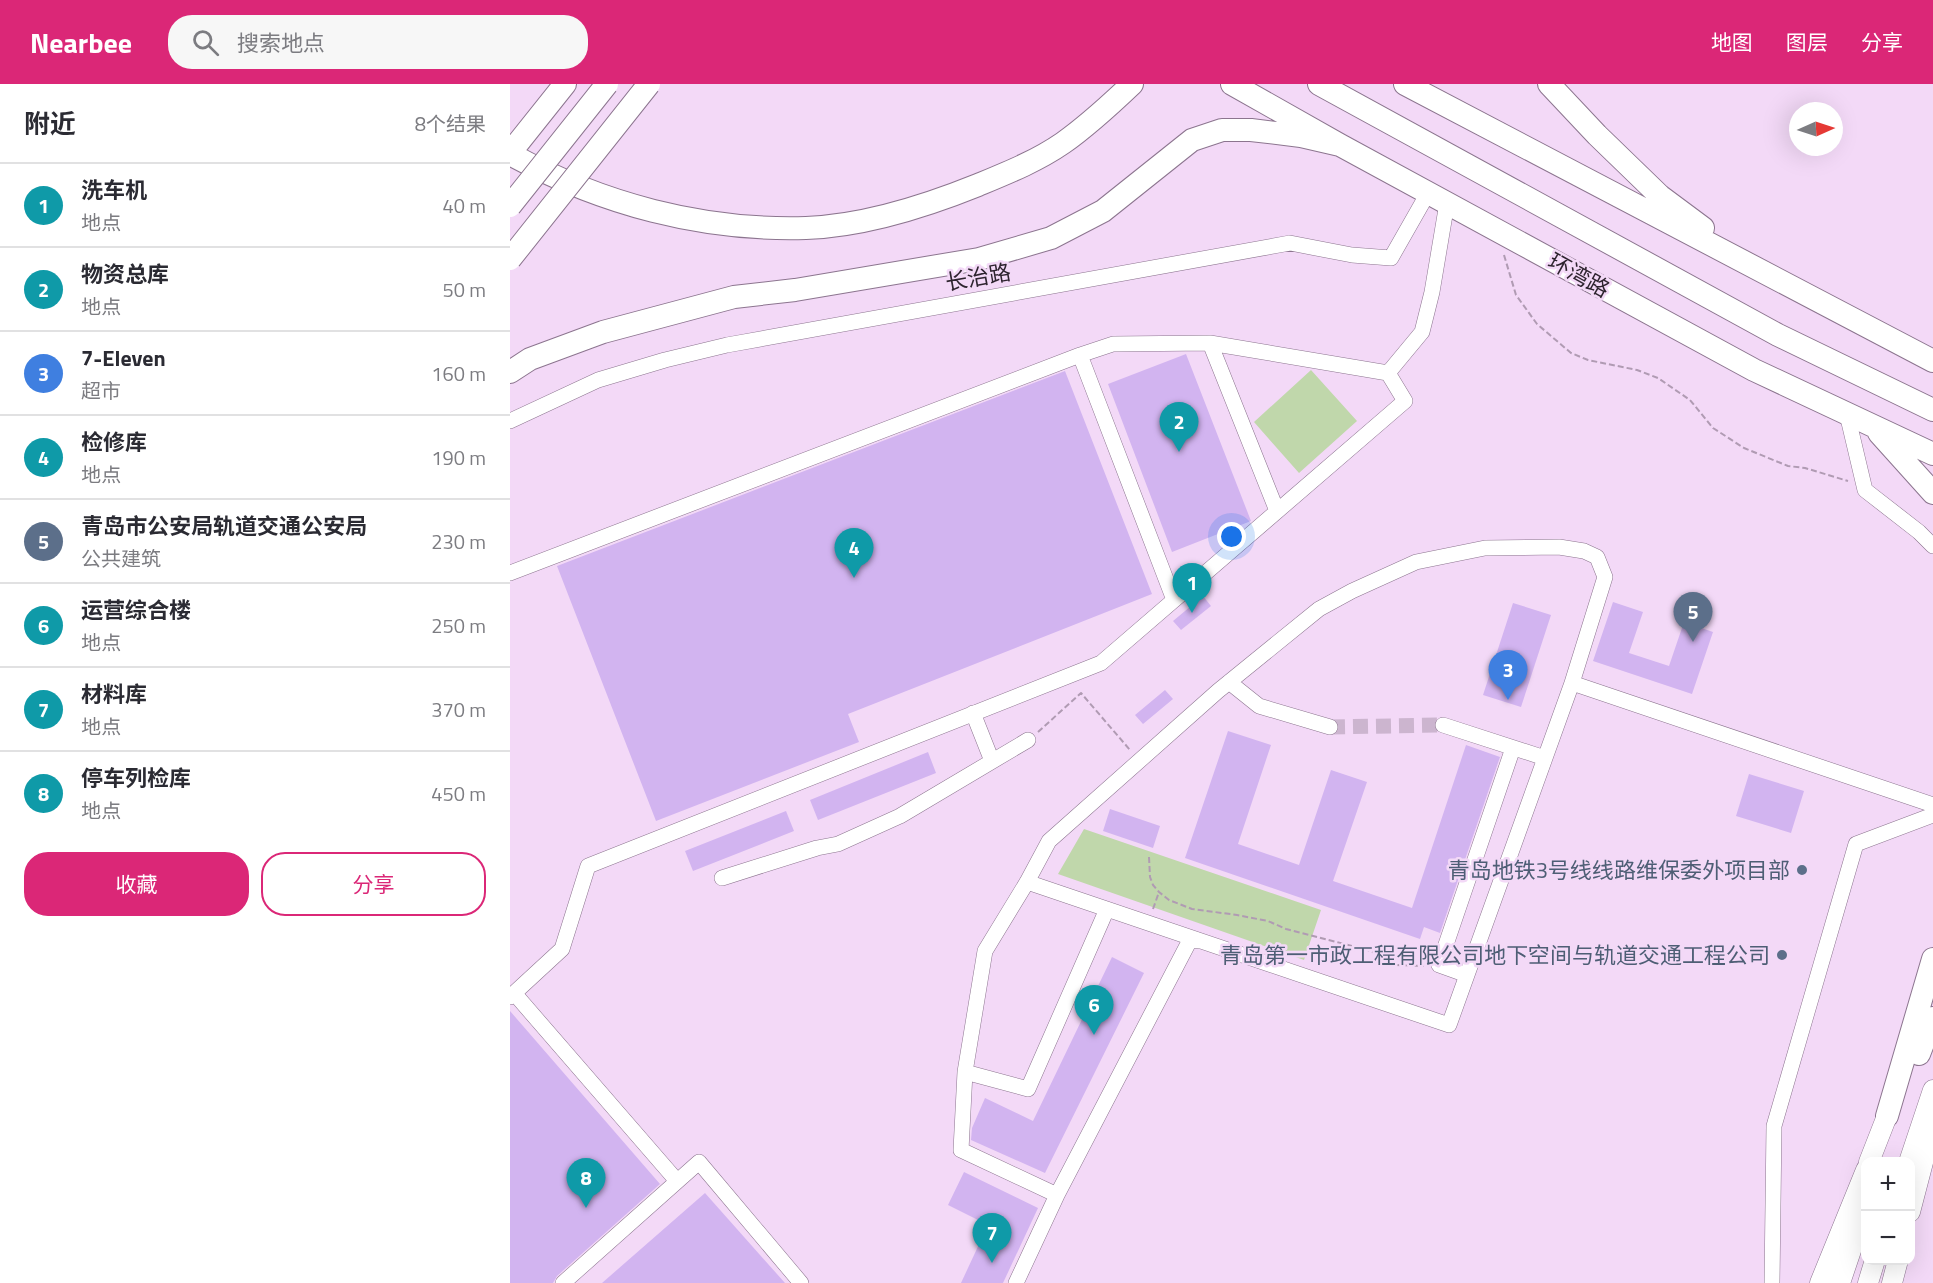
<!DOCTYPE html>
<html lang="zh">
<meta charset="utf-8">
<style>
body{margin:0;font-family:"Titillium Web","Noto Sans SC",sans-serif;background:#f7f7f7;color:#2b2b33}
.controls{position:absolute;right:18px;bottom:18px;display:grid;overflow:hidden;border-radius:12px;box-shadow:0 6px 24px #0002}
.controls button{width:54px;height:54px;display:grid;place-items:center;padding:0;border:0;border-bottom:2px solid #e1e1e2;background:#fff;color:#2b2b33;font:30px sans-serif}
.compass{position:absolute;left:1279px;top:18px;width:54px;height:54px;border-radius:50%;background:#fff;box-shadow:0 6px 24px #0002;rotate:87deg}
.you{position:absolute;left:722px;top:453px;width:21px;height:21px;margin:-15px;border:4px solid #fff;border-radius:50%;background:#1a73e8;box-shadow:0 0 0 9px #1a73e833}
.badge{display:grid;place-items:center;width:39px;height:39px;border-radius:50%;background:#db2777;color:#fff;font-size:20px;font-weight:700}
.pin{position:absolute;translate:-50% -50px;filter:drop-shadow(0 2px 3px #0008)}
.pin::after{content:'';position:absolute;top:32px;width:21px;height:18px;background:inherit;clip-path:polygon(0 0,100% 0,50% 100%)}
.list{margin:0;padding:0;list-style:none}
h2{display:flex;justify-content:space-between;align-items:center;height:78px;margin:0;padding:0 24px;font-size:26px}
h2 small{font-size:20px;font-weight:400;color:#7c7c81}
.list li{display:grid;grid-template-columns:39px 1fr auto;gap:18px;align-items:center;box-sizing:border-box;height:84px;padding:0 24px;border-top:2px solid #e1e1e2}
.list b{display:block;font-size:22px;white-space:nowrap}
.list p{margin:0;font-size:20px;white-space:nowrap;color:#7c7c81}
.list em{font-size:20px;font-style:normal;color:#7c7c81}
.actions{display:flex;gap:12px;padding:18px 24px}
.actions a{flex:1;padding:14px 0;border:2px solid #db2777;border-radius:24px;text-align:center;font-size:21px;color:#db2777}
.actions .main{background:#db2777;color:#fff}
.icon{flex:none;width:33px;height:33px;fill:none;stroke:currentColor;stroke-width:2;stroke-linecap:round;stroke-linejoin:round}
.map{position:relative;flex:none;width:1423px;height:1199px;overflow:hidden}
header{display:flex;align-items:center;gap:36px;box-sizing:border-box;height:84px;padding:0 30px;background:#db2777;color:#fff}
header strong{font-size:28px}
nav{display:flex;gap:33px;margin-inline-start:auto;font-size:21px}
.search{width:420px;height:54px;background:#f7f7f7;display:flex;align-items:center;gap:15px;box-sizing:border-box;padding:0 21px;border-radius:24px;color:#7c7c81;font-size:22px}
main{display:flex}
aside{flex:1;background:#fff}
.map>svg:first-child{display:block}
.green{fill:#c0d7ab}
.building{fill:#d2b4f0}
.lines{fill:none;stroke-linecap:round;stroke-linejoin:round}
.minor-tunnel{stroke:#ccb5cf;stroke-width:15;stroke-dasharray:15 8;stroke-linecap:butt}
.minor-casing{stroke:#8c758f;stroke-width:16}
.major-casing{stroke:#8c758f;stroke-width:21}
.highway-casing{stroke:#8c758f;stroke-width:24}
.path{stroke:#b09bb3;stroke-width:2;stroke-dasharray:6 3;stroke-linecap:butt}
.minor{stroke:#fff;stroke-width:15}
.major{stroke:#fff;stroke-width:20}
.highway{stroke:#fff;stroke-width:22}
.highway-bridge-casing{stroke:#8c758f;stroke-width:24;stroke-linecap:butt}
.highway-bridge{stroke:#fff;stroke-width:22}
.service-dot{fill:#5c6f8a;stroke:#f3d9f7;stroke-width:2}
.labels{text-anchor:middle;dominant-baseline:central;stroke-width:5;stroke-linejoin:round;paint-order:stroke}
.street-label{font-size:22px;fill:#2e242f;stroke:#f3d9f7}
.service-label{font-size:22px;fill:#4e5e75;stroke:#f3d9f7;text-anchor:end}
</style>
<header>
<strong>Nearbee</strong>
<div class="search"><svg class="icon" aria-label="search" viewBox="0 0 24 24"><circle cx="10" cy="10" r="6"/><path d="M15 15l6 6"/></svg>搜索地点</div>
<nav><a>地图</a><a>图层</a><a>分享</a></nav>
</header>
<main>
<aside>
<h2>附近<small>8个结果</small></h2>
<ul class="list">
<li><span class="badge" style="background:#0f9aa8">1</span><div><b>洗车机</b><p>地点</p></div><em>40 m</em></li>
<li><span class="badge" style="background:#0f9aa8">2</span><div><b>物资总库</b><p>地点</p></div><em>50 m</em></li>
<li><span class="badge" style="background:#3f7fe0">3</span><div><b>7-Eleven</b><p>超市</p></div><em>160 m</em></li>
<li><span class="badge" style="background:#0f9aa8">4</span><div><b>检修库</b><p>地点</p></div><em>190 m</em></li>
<li><span class="badge" style="background:#5c6f8a">5</span><div><b>青岛市公安局轨道交通公安局</b><p>公共建筑</p></div><em>230 m</em></li>
<li><span class="badge" style="background:#0f9aa8">6</span><div><b>运营综合楼</b><p>地点</p></div><em>250 m</em></li>
<li><span class="badge" style="background:#0f9aa8">7</span><div><b>材料库</b><p>地点</p></div><em>370 m</em></li>
<li><span class="badge" style="background:#0f9aa8">8</span><div><b>停车列检库</b><p>地点</p></div><em>450 m</em></li>
</ul>
<div class="actions"><a class="main">收藏</a><a>分享</a></div>
</aside>
<div class="map">
<svg width="1423" height="1199" viewBox="0 0 1423 1199">
<rect width="100%" height="100%" fill="#f3d9f7"/>
<path class="green" d="M801,286L847,337L789,389L744,338Z
M574,745L811,826L794,876L548,790Z"/>
<path class="building" d="M676,270L741,437L662,468L598,300Z
M555,287L642,510L338,630L349,658L146,737L47,482Z
M693,512L701,522L671,546L663,537Z
M1103,518L1133,528L1119,569L1159,582L1174,538L1203,548L1182,610L1083,577Z
M1003,519L1041,531L1011,623L973,611Z
M655,606L663,615L633,640L625,631Z
M718,647L761,661L728,760L789,781L821,686L857,698L823,797L902,824L956,661L990,673L930,849L914,843L910,855L675,774Z
M418,668L426,689L308,736L300,716Z
M1239,690L1294,707L1281,749L1226,732Z
M600,725L650,742L643,764L593,747Z
M276,727L284,747L183,787L175,767Z
M602,873L634,889L535,1089L461,1056L462,1044L475,1014L523,1037Z
M0,927L150,1100L47,1192L43,1199H0Z
M454,1088L528,1124L493,1199H451L478,1141L438,1121Z
M195,1109L275,1199H92Z"/>
<g class="lines">
<path class="minor-tunnel" d="M820,643L933,641"/>
<defs>
<path id="minor" d="M700,259L767,427
M570,271L664,516
M1337,330L1355,406L1409,448L1423,462
M0,337L88,296L155,276L217,261L780,159L842,171L881,174L918,109
M0,489L570,271L603,260L700,259L878,289
M719,598L749,622L820,643
M463,629L482,677
M933,641L1035,674
M212,794L307,764L328,760L390,732L518,656
M517,798L939,941L1062,599L1423,721
M957,891L929,881L1003,664
M4,909L167,1097
M0,913L52,865L78,782L591,579L895,317L878,289L912,248L922,208L937,119
M455,988L475,867L517,798L539,757L708,607L809,525L842,507L906,478L975,464L1049,463L1074,467L1087,473L1095,493L1062,599
M547,1111L451,1066L455,988L518,1005L597,825
M53,1199L189,1078L291,1199
M506,1199L547,1111L680,856L690,857
M1262,1199L1264,1042L1346,760L1423,731"/>
<path id="major" d="M1359,1078L1377,1032
M1399,1078L1423,1006
M1400,1128L1423,1040
M1310,1199L1356,1086
M1330,1199L1356,1122
M1358,1199L1365,1176
M1382,1199L1388,1176"/>
<path id="highway" d="M722,0L830,61L1244,286L1423,370
M809,0L1268,251L1423,326
M895,0L1423,277
M1039,0L1087,51L1150,112L1193,144
M0,69L55,0
M0,70C91,120 192,147 296,144C352,142 416,122 468,101C497,89 527,77 553,59C577,42 601,20 622,0
M0,288L20,275L93,248L224,213L285,206L469,175L541,154L593,127L682,56L712,46H741L791,52L830,61
M1369,349L1423,409
M1409,970L1423,934
M1377,1032L1423,875"/>
</defs>
<use href="#minor" class="minor-casing"/>
<use href="#major" class="major-casing"/>
<use href="#highway" class="highway-casing"/>
<path class="path" d="M994,171L1006,211L1027,240L1061,269L1078,276L1127,286L1148,294L1180,316L1203,344L1234,364L1278,382L1295,384L1338,397
M528,648L571,609L620,666
M639,773L640,793L643,801L649,808L659,816L682,825L727,831L758,837L776,845L861,867L886,881L914,882
M643,825L649,808"/>
<use href="#minor" class="minor"/>
<use href="#major" class="major"/>
<use href="#highway" class="highway"/>
<defs>
<path id="highway-bridge" d="M0,122L97,0
M0,175L139,0"/>
</defs>
<use href="#highway-bridge" class="highway-bridge-casing"/>
<use href="#highway-bridge" class="highway-bridge"/>
</g>
<g class="service-dot">
<circle cx="1292" cy="786" r="6"/>
<circle cx="1272" cy="871" r="6"/>
</g>
<g class="labels">
<g class="street-label">
<text transform="translate(1069 191) rotate(29)">环湾路</text>
<text transform="translate(468 193) rotate(-10)">长治路</text>
</g>
<g class="service-label">
<text x="1280" y="786">青岛地铁3号线线路维保委外项目部</text>
<text x="1260" y="871">青岛第一市政工程有限公司地下空间与轨道交通工程公司</text>
</g>
</g>
</svg>
<div class="controls">
<button>+</button>
<button>−</button>
</div>
<svg class="compass" viewBox="-18 -18 36 36"><path d="M0-13l5 13h-10z" fill="#e53935"/><path d="M0 13l5-13h-10z" fill="#7c7c81"/></svg>
<div class="you"></div>
<div class="pin badge" style="left:682px;top:529px;background:#0f9aa8">1</div>
<div class="pin badge" style="left:669px;top:368px;background:#0f9aa8">2</div>
<div class="pin badge" style="left:998px;top:616px;background:#3f7fe0">3</div>
<div class="pin badge" style="left:344px;top:494px;background:#0f9aa8">4</div>
<div class="pin badge" style="left:1183px;top:558px;background:#5c6f8a">5</div>
<div class="pin badge" style="left:584px;top:951px;background:#0f9aa8">6</div>
<div class="pin badge" style="left:482px;top:1179px;background:#0f9aa8">7</div>
<div class="pin badge" style="left:76px;top:1124px;background:#0f9aa8">8</div>
</div>
</main>
